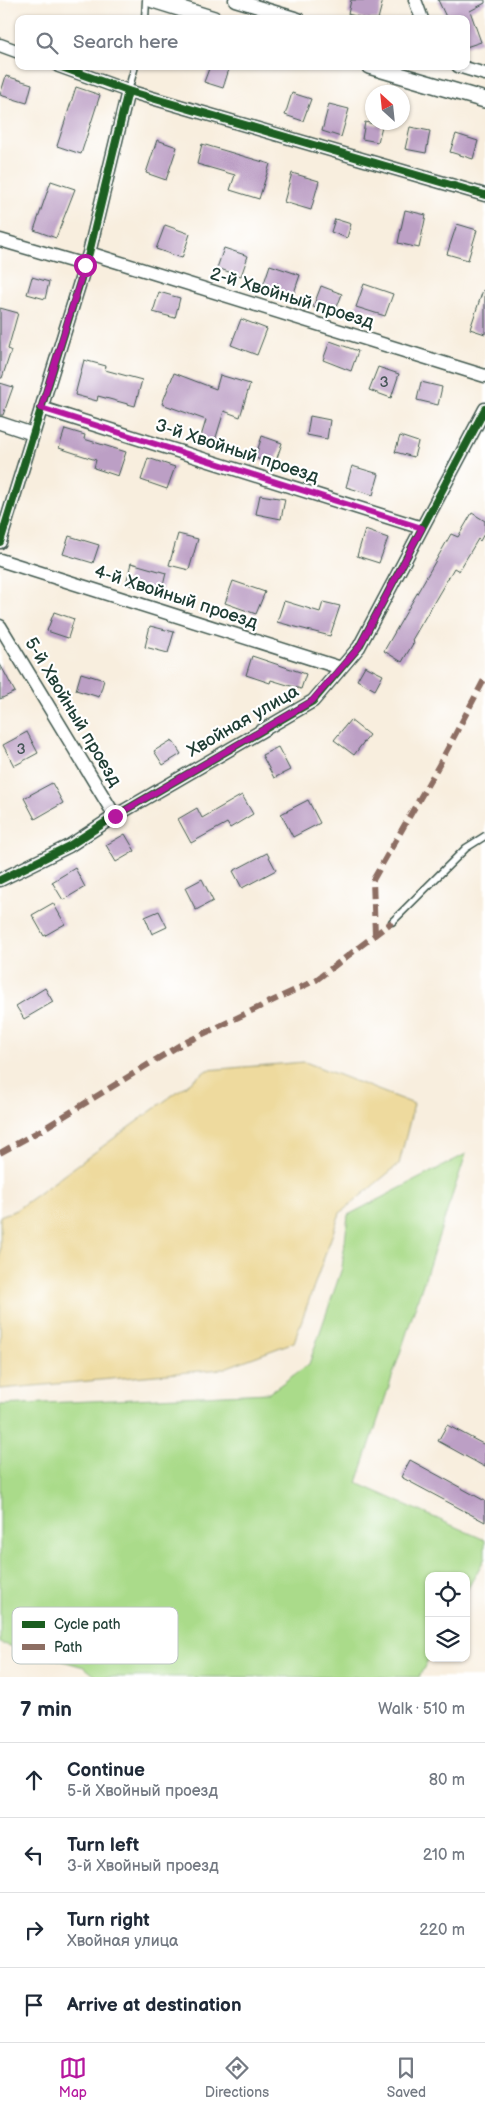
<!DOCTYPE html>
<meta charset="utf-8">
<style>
body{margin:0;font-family:"Balsamiq Sans",sans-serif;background:#f6f6f7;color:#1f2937}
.controls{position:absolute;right:15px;bottom:15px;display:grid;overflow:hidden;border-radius:10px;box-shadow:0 1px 4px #0004}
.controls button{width:45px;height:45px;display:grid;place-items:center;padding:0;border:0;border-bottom:1px solid #e0e1e3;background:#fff;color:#1f2937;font:25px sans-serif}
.compass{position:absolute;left:365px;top:85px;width:45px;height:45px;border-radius:50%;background:#fff;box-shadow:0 1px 4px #0004;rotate:333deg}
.stop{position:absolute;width:15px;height:15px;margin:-11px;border:4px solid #b5179e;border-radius:50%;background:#fff}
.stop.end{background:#b5179e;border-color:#fff;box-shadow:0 1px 5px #0008}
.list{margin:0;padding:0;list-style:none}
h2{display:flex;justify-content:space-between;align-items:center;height:65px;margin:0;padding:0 20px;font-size:21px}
h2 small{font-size:16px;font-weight:400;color:#747a83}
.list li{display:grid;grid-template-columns:32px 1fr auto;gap:15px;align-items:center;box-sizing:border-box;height:75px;padding:0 20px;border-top:1px solid #e0e1e3}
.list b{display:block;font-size:19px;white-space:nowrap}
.list p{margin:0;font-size:16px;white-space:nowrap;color:#747a83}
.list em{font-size:16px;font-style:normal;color:#747a83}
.icon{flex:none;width:28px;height:28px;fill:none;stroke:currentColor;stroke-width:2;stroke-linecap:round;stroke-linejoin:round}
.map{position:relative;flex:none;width:485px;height:1677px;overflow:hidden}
.search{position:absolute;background:#fff;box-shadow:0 1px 4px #0004;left:15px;right:15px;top:15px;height:55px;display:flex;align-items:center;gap:12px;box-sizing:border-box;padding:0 18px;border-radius:10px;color:#747a83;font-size:19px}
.sheet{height:365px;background:#fff}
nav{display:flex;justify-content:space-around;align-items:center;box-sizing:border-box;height:70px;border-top:1px solid #e0e1e3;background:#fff;font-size:14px;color:#747a83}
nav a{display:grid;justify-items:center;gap:2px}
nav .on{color:#b5179e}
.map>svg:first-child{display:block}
.green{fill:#aadb8a;stroke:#648c5f}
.sand{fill:#eeda9e;stroke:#868c69}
.building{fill:#bc9fc5}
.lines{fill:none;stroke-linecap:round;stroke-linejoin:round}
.service-casing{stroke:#40584e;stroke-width:9}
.minor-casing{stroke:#40584e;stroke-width:15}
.tertiary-casing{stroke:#40584e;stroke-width:18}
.service{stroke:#fff;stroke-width:6}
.minor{stroke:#fff;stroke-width:12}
.tertiary{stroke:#fff;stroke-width:15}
.quiet{stroke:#8d6e63;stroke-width:6;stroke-dasharray:12 6;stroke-linecap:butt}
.cycleway-casing{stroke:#fff;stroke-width:11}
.cycleway{stroke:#1b5e20;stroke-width:8}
.route{stroke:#b5179e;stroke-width:6}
.labels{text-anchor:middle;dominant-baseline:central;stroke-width:4.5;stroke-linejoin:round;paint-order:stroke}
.number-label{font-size:15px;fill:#465658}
.street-label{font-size:18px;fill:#1f3d34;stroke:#fff}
.key{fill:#fff;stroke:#bcc5c2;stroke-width:1}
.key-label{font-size:14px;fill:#1f3d34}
</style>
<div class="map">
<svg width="485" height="1677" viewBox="0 0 485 1677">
<rect width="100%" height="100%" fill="#fff"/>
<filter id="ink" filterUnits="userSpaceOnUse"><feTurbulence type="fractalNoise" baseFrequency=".02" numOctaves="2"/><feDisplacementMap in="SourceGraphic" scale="10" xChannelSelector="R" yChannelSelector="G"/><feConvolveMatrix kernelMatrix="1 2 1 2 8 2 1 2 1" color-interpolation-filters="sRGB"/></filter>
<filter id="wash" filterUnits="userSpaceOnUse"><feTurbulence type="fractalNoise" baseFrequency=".0096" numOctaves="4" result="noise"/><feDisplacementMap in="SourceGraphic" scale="20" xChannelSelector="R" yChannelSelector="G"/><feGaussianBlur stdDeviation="1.12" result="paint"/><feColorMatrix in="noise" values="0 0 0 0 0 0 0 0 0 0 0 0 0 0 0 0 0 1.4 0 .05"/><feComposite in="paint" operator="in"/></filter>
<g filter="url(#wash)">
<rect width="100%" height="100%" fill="#f8eede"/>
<path class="green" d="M466,1154L357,1483L485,1540V1558L466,1592V1576H429V1658L419,1677H97L84,1667L0,1643V1405L269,1393L309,1364L342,1268L348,1215Z"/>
<path class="sand" d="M305,1062L414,1104L399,1164L340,1213L294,1342L222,1369L0,1389V1216L16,1210L207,1070Z"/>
<g id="blocks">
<path class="building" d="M351,0H383L378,19H366L348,14Z
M438,0H485V3L470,11L481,42L466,47V19H447Z
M210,66H230L223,88L204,82Z
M6,76L32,84L27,103L0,95Z
M76,87L100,95L81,154L57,146Z
M292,93L311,99L303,121L285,115Z
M329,104L349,109L341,137L322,131Z
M365,122L382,126L378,142L362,139Z
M410,127L430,131L426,153L405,149Z
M456,134L478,141L473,159L450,152Z
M157,140L177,147L166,180L146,173Z
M202,144L270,164L259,199L230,190L235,175L197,164Z
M292,173L319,181L311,210L284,202Z
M51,181L75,189L56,238L34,230Z
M405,210L426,215L419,248L398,243Z
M335,219L351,224L347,238L331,232Z
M457,224L477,230L468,260L447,254Z
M165,225L190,234L182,258L156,249Z
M224,248L248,256L241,276L217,268Z
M270,265L300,275L292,299L262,289Z
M32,277L49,282L45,299L27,294Z
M364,284L393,294L385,316L356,307Z
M321,286L342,294L334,315L313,307Z
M483,290L485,291V334L470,329Z
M159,292L180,298L175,318L153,312Z
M0,308L18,313L8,349L11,351L2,378H0Z
M241,319L267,329L257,355L231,345Z
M330,341L358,351L351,371L323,360Z
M84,360L106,366L105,370L142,380L135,406L98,396L97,401L75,395Z
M378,367L399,374L391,398L369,390Z
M174,373L216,389L220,375L250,384L240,417L224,411L214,444L200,440L206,420L162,404Z
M421,382L442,387L438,405L417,400Z
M0,383L13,387L3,415H0Z
M310,416L330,420L327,439L307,435Z
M65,429L85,435L84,439L126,452L118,476L94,468L96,460L59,448Z
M262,436L282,443L275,464L255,458Z
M400,436L418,442L414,457L395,452Z
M148,458L175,467L167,489L141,480Z
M352,466L379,474L373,495L346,487Z
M260,495L285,499L281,519L256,514Z
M472,513L485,521V532L480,541L478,539L459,571L454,568L412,640L414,642L402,662L384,651L451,534L458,537Z
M365,530L388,538L379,563L357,556Z
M178,534L198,539L189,570L169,565Z
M69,536L99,545L93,563L63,554Z
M131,563L166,573L161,594L126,584Z
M233,581L265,592L256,614L225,603Z
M284,601L320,612L323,602L340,606L330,636L277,622Z
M54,612L74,619L68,638L47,631Z
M150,626L174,632L168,653L145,647Z
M252,656L306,674L301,689L271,680L270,683L246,675Z
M0,664L15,692L0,699Z
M365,666L383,675L375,690L357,680Z
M81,673L104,680L99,697L76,690Z
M350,720L369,735L354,755L334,740Z
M27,732L38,753L14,766L3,745Z
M172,740L181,754L163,765L154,751Z
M278,747L290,770L274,778L262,755Z
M52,783L63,803L35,819L24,798Z
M242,795L253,814L230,828L227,823L191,843L178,819L197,808L202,818Z
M308,800L320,823L293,837L281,814Z
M125,834L135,851L116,862L106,845Z
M267,853L276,870L242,888L233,871Z
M75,868L85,887L63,900L52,882Z
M202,879L213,901L196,910L185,888Z
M53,903L65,924L44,936L32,915Z
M159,911L167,927L152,934L145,917Z
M45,988L53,1002L24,1019L16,1006Z
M447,1425L485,1445V1467L438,1441Z
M410,1460L485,1501V1522L401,1477Z"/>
</g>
</g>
<g filter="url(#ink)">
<use href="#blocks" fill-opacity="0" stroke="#40584e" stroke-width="1"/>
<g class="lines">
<defs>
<path id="service" d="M145,19L146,0
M128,91L135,66
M392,922L466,848L485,836"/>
<path id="minor" d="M235,0L298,19
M415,0L422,19
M0,45L19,52
M59,66L128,91L485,195
M458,66L485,74
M0,240L85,265
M89,253L485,376
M41,408L422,528
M0,423L33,434
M0,542L89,253L128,91
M0,560L341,668
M0,626L115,816
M0,880L69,846L115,816L313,701L359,647L485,409"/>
<path id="tertiary" d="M153,0L214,19
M369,66L485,100"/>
</defs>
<use href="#service" class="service-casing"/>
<use href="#minor" class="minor-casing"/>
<use href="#tertiary" class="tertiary-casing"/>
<use href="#service" class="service"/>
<use href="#minor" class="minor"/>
<use href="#tertiary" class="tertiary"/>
<path class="quiet" d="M375,934L373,880L439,765L485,678
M0,1153L43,1129L180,1045L316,980L392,922"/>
<defs>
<path id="cycleway" d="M59,66L128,91L485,195
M0,542L89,253L128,91
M0,880L69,846L115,816L313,701L359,647L485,409"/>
</defs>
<use href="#cycleway" class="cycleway-casing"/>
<use href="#cycleway" class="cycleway"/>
</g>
</g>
<g class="lines" filter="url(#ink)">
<path class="route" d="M85,265L41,408L422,528L359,647L312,701L115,816"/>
</g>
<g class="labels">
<g class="number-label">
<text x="384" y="382">3</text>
<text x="21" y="749">3</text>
</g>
<g class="street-label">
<text transform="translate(292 298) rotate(17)">2-й Хвойный проезд</text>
<text transform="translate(237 451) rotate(18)">3-й Хвойный проезд</text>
<text transform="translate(176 597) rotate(18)">4-й Хвойный проезд</text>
<text transform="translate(73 712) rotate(59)">5-й Хвойный проезд</text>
<text transform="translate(243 721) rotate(-30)">Хвойная улица</text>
</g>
</g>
<rect x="12" y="1607" width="166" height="57" rx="8" class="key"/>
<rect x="22" y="1621" width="23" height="7" fill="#1b5e20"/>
<rect x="22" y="1644" width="23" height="6" fill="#8d6e63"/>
<g class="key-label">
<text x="54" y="1629">Cycle path</text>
<text x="54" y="1652">Path</text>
</g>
</svg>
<div class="controls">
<button><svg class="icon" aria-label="locate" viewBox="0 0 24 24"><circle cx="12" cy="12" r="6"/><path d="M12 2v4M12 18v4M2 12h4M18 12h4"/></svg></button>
<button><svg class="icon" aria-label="layers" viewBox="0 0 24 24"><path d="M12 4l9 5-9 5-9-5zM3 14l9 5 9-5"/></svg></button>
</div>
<svg class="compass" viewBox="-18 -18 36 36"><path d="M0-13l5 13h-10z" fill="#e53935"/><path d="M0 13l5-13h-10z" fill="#747a83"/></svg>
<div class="stop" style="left:85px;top:265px"></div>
<div class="stop end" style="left:115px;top:816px"></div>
<div class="search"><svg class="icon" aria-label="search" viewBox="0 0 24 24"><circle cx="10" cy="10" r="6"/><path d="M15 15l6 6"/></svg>Search here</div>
</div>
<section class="sheet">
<h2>7 min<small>Walk · 510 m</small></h2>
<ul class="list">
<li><svg class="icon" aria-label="ahead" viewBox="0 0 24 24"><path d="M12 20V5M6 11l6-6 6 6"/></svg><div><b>Continue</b><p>5-й Хвойный проезд</p></div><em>80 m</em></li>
<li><svg class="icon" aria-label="left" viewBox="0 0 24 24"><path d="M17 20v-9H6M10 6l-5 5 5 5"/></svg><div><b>Turn left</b><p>3-й Хвойный проезд</p></div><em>210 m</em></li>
<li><svg class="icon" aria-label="right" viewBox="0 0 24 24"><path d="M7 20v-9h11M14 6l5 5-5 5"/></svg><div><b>Turn right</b><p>Хвойная улица</p></div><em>220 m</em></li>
<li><svg class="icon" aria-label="arrive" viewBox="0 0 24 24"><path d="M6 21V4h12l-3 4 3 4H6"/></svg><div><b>Arrive at destination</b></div></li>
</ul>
</section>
<nav>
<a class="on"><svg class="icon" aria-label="map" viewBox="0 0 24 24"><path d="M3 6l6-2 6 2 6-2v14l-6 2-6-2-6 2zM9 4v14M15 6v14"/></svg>Map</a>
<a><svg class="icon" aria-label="directions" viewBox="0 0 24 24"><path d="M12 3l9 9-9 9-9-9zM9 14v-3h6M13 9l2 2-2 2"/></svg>Directions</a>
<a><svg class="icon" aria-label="saved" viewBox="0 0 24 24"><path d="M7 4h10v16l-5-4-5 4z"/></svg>Saved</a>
</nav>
